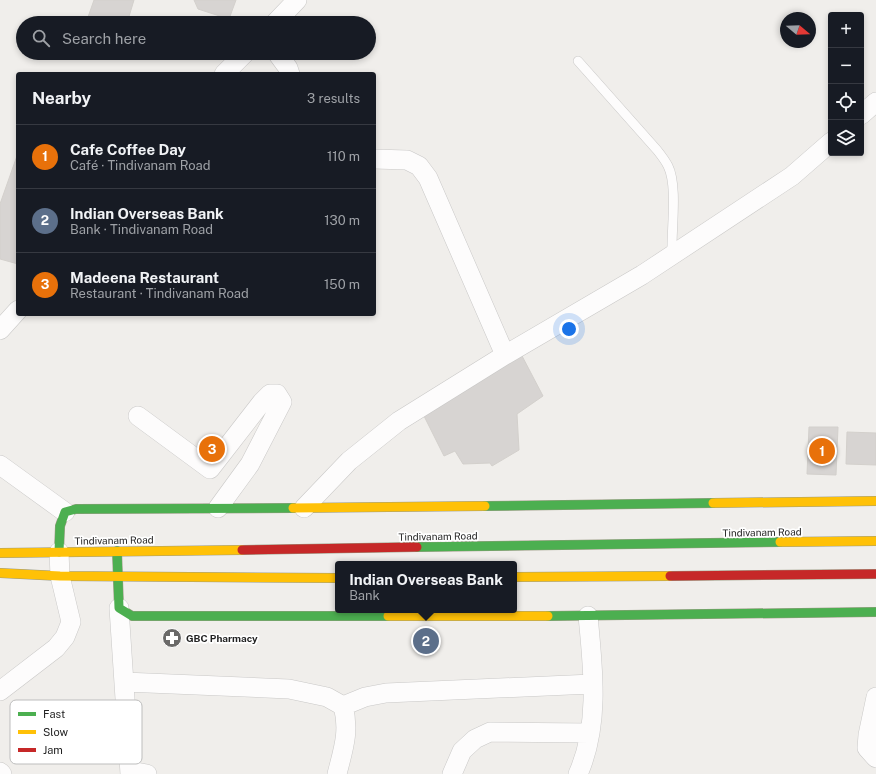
<!DOCTYPE html>
<meta charset="utf-8">
<style>
body{margin:0;font-family:"Public Sans",sans-serif;background:#20242c;color:#f1f3f6}
.controls{position:absolute;right:12px;top:12px;display:grid;overflow:hidden;border-radius:4px;box-shadow:0 2px 6px #0003}
.controls button{width:36px;height:36px;display:grid;place-items:center;padding:0;border:0;border-bottom:1px solid #363941;background:#171b24;color:#f1f3f6;font:20px sans-serif}
.compass{position:absolute;left:780px;top:12px;width:36px;height:36px;border-radius:50%;background:#171b24;box-shadow:0 2px 6px #0003;rotate:109deg}
.you{position:absolute;left:569px;top:329px;width:14px;height:14px;margin:-10px;border:3px solid #fff;border-radius:50%;background:#1a73e8;box-shadow:0 0 0 6px #1a73e833}
.badge{display:grid;place-items:center;width:26px;height:26px;border-radius:50%;background:#1a73e8;color:#fff;font-size:13px;font-weight:700}
.pin{position:absolute;translate:-50% -50%;border:2px solid #fff;box-shadow:0 1px 4px #0006}
.popup{position:absolute;left:335px;top:561px;width:182px;height:52px;box-sizing:border-box;display:grid;place-content:center;border-radius:4px;background:#171b24;filter:drop-shadow(0 1px 3px #0005);font-size:13px;white-space:nowrap;color:#9ea1a6}
.popup b{font-size:15px;color:#f1f3f6}
.popup::after{content:'';position:absolute;left:50%;top:100%;margin-left:-8px;border:8px solid transparent;border-top-color:#171b24}
.list{margin:0;padding:0;list-style:none}
h2{display:flex;justify-content:space-between;align-items:center;height:52px;margin:0;padding:0 16px;font-size:17px}
h2 small{font-size:13px;font-weight:400;color:#9ea1a6}
.list li{display:grid;grid-template-columns:26px 1fr auto;gap:12px;align-items:center;box-sizing:border-box;height:64px;padding:0 16px;border-top:1px solid #363941}
.list b{display:block;font-size:15px;white-space:nowrap}
.list p{margin:0;font-size:13px;white-space:nowrap;color:#9ea1a6}
.list em{font-size:13px;font-style:normal;color:#9ea1a6}
.icon{flex:none;width:22px;height:22px;fill:none;stroke:currentColor;stroke-width:2;stroke-linecap:round;stroke-linejoin:round}
.map{position:relative;flex:none;width:876px;height:774px;overflow:hidden}
.search{position:absolute;background:#171b24;box-shadow:0 2px 6px #0003;left:16px;top:16px;width:360px;height:44px;display:flex;align-items:center;gap:10px;box-sizing:border-box;padding:0 14px;border-radius:22px;color:#9ea1a6;font-size:15px}
.panel{position:absolute;background:#171b24;box-shadow:0 2px 6px #0003;left:16px;top:72px;width:360px;height:244px;border-radius:4px}
.map>svg:first-child{display:block}
.building{fill:#d7d4d2;stroke:#d3d0cc}
.lines{fill:none;stroke-linecap:round;stroke-linejoin:round}
.lane-casing{stroke:#c9c8c7;stroke-width:10}
.street-casing{stroke:#c9c8c7;stroke-width:20}
.fast-casing{stroke:#999a82;stroke-width:10}
.slow-casing{stroke:#999a82;stroke-width:10}
.jam-casing{stroke:#999a82;stroke-width:10}
.lane{stroke:#fdfcfc;stroke-width:9}
.street{stroke:#fdfcfc;stroke-width:19}
.fast{stroke:#4caf50;stroke-width:9}
.slow{stroke:#ffc107;stroke-width:9}
.jam{stroke:#c62828;stroke-width:9}
.labels{text-anchor:middle;dominant-baseline:central;stroke-width:3.5;stroke-linejoin:round;paint-order:stroke}
.street-label{font-size:10px;fill:#222;stroke:#fff}
.poi-label{font-size:10px;font-weight:bold;fill:#222;stroke:#fff;text-anchor:start}
.key{fill:#fff;stroke:#bdbdbd;stroke-width:1}
.key-label{font-size:11px;fill:#222}
</style>
<div class="map">
<svg width="876" height="774" viewBox="0 0 876 774">
<rect width="100%" height="100%" fill="#f0eeeb"/>
<path class="building" d="M94,0H134L127,23H96L87,20Z
M194,0H236L229,19L198,9Z
M18,153V264L0,259V204Z
M521,354L543,396L517,414L519,450L492,466L490,463L463,464L455,451L444,456L422,412Z
M809,427H838L836,475L807,474Z
M847,432L876,433V465L846,464Z"/>
<g class="lines">
<defs>
<path id="lane" d="M578,61L657,150C661,155 665,160 668,166C678,186 671,231 672,255"/>
<path id="street" d="M275,23L297,0
M277,53L288,68L290,74
M224,74L245,53
M861,115L876,102
M374,159L407,160L419,166L428,178L505,355
M0,330L18,310
M138,416L210,469L262,402L270,394H277L282,402L250,464L218,508
M0,465L65,512
M304,508L349,461L399,421L505,355L642,275L792,176L831,142
M119,608L130,774
M124,682L289,689L327,697L343,706C350,731 343,750 337,774
M0,691L56,648L65,637L71,622L60,576L59,552
M876,697L868,735L867,748L876,758
M343,706L365,697L386,693L592,684
M130,771L147,774
M0,772L2,774
M452,774L462,751L475,739L490,732L590,733
M578,774C600,725 593,668 588,616"/>
<path id="fast" d="M485,506L713,503
M417,547L780,542
M117,551L119,608L132,616H388
M59,552L60,526L65,512L76,509L293,508
M548,616L876,612"/>
<path id="slow" d="M713,503L876,501
M293,508L485,506
M780,542L876,541
M0,553L242,550
M0,573L60,576L338,578
M514,577L670,576
M388,616H548"/>
<path id="jam" d="M242,550L417,547
M670,576L876,574"/>
</defs>
<use href="#lane" class="lane-casing"/>
<use href="#street" class="street-casing"/>
<use href="#fast" class="fast-casing"/>
<use href="#slow" class="slow-casing"/>
<use href="#jam" class="jam-casing"/>
<use href="#lane" class="lane"/>
<use href="#street" class="street"/>
<use href="#fast" class="fast"/>
<use href="#slow" class="slow"/>
<use href="#jam" class="jam"/>
</g>
<defs>
<symbol id="pharmacy-disc" viewBox="-11 -11 22 22"><circle r="9.5" fill="#6a6968" stroke="#fff"/><path d="M-2-6h4v4h4v4h-4v4h-4v-4h-4v-4h4Z" fill="#fff"/></symbol>
</defs>
<g fill-rule="evenodd">
<use href="#pharmacy-disc" x="161" y="627" width="22" height="22"/>
</g>
<g class="labels">
<g class="street-label">
<text transform="translate(762 532) rotate(-1)">Tindivanam Road</text>
<text transform="translate(438 536) rotate(-1)">Tindivanam Road</text>
<text transform="translate(114 540) rotate(-1)">Tindivanam Road</text>
</g>
<g class="poi-label">
<text x="186" y="638">GBC Pharmacy</text>
</g>
</g>
<rect x="10" y="700" width="132" height="64" rx="6" class="key"/>
<rect x="18" y="712" width="18" height="4" fill="#4caf50"/>
<rect x="18" y="730" width="18" height="4" fill="#ffc107"/>
<rect x="18" y="748" width="18" height="4" fill="#c62828"/>
<g class="key-label">
<text x="43" y="718">Fast</text>
<text x="43" y="736">Slow</text>
<text x="43" y="754">Jam</text>
</g>
</svg>
<div class="controls">
<button>+</button>
<button>−</button>
<button><svg class="icon" aria-label="locate" viewBox="0 0 24 24"><circle cx="12" cy="12" r="6"/><path d="M12 2v4M12 18v4M2 12h4M18 12h4"/></svg></button>
<button><svg class="icon" aria-label="layers" viewBox="0 0 24 24"><path d="M12 4l9 5-9 5-9-5zM3 14l9 5 9-5"/></svg></button>
</div>
<svg class="compass" viewBox="-18 -18 36 36"><path d="M0-13l5 13h-10z" fill="#e53935"/><path d="M0 13l5-13h-10z" fill="#9ea1a6"/></svg>
<div class="you"></div>
<div class="pin badge" style="left:822px;top:451px;background:#e8710a">1</div>
<div class="pin badge" style="left:426px;top:641px;background:#5c6f8a">2</div>
<div class="popup"><b>Indian Overseas Bank</b>Bank</div>
<div class="pin badge" style="left:212px;top:449px;background:#e8710a">3</div>
<div class="search"><svg class="icon" aria-label="search" viewBox="0 0 24 24"><circle cx="10" cy="10" r="6"/><path d="M15 15l6 6"/></svg>Search here</div>
<section class="panel">
<h2>Nearby<small>3 results</small></h2>
<ul class="list">
<li><span class="badge" style="background:#e8710a">1</span><div><b>Cafe Coffee Day</b><p>Café · Tindivanam Road</p></div><em>110 m</em></li>
<li><span class="badge" style="background:#5c6f8a">2</span><div><b>Indian Overseas Bank</b><p>Bank · Tindivanam Road</p></div><em>130 m</em></li>
<li><span class="badge" style="background:#e8710a">3</span><div><b>Madeena Restaurant</b><p>Restaurant · Tindivanam Road</p></div><em>150 m</em></li>
</ul>
</section>
</div>
